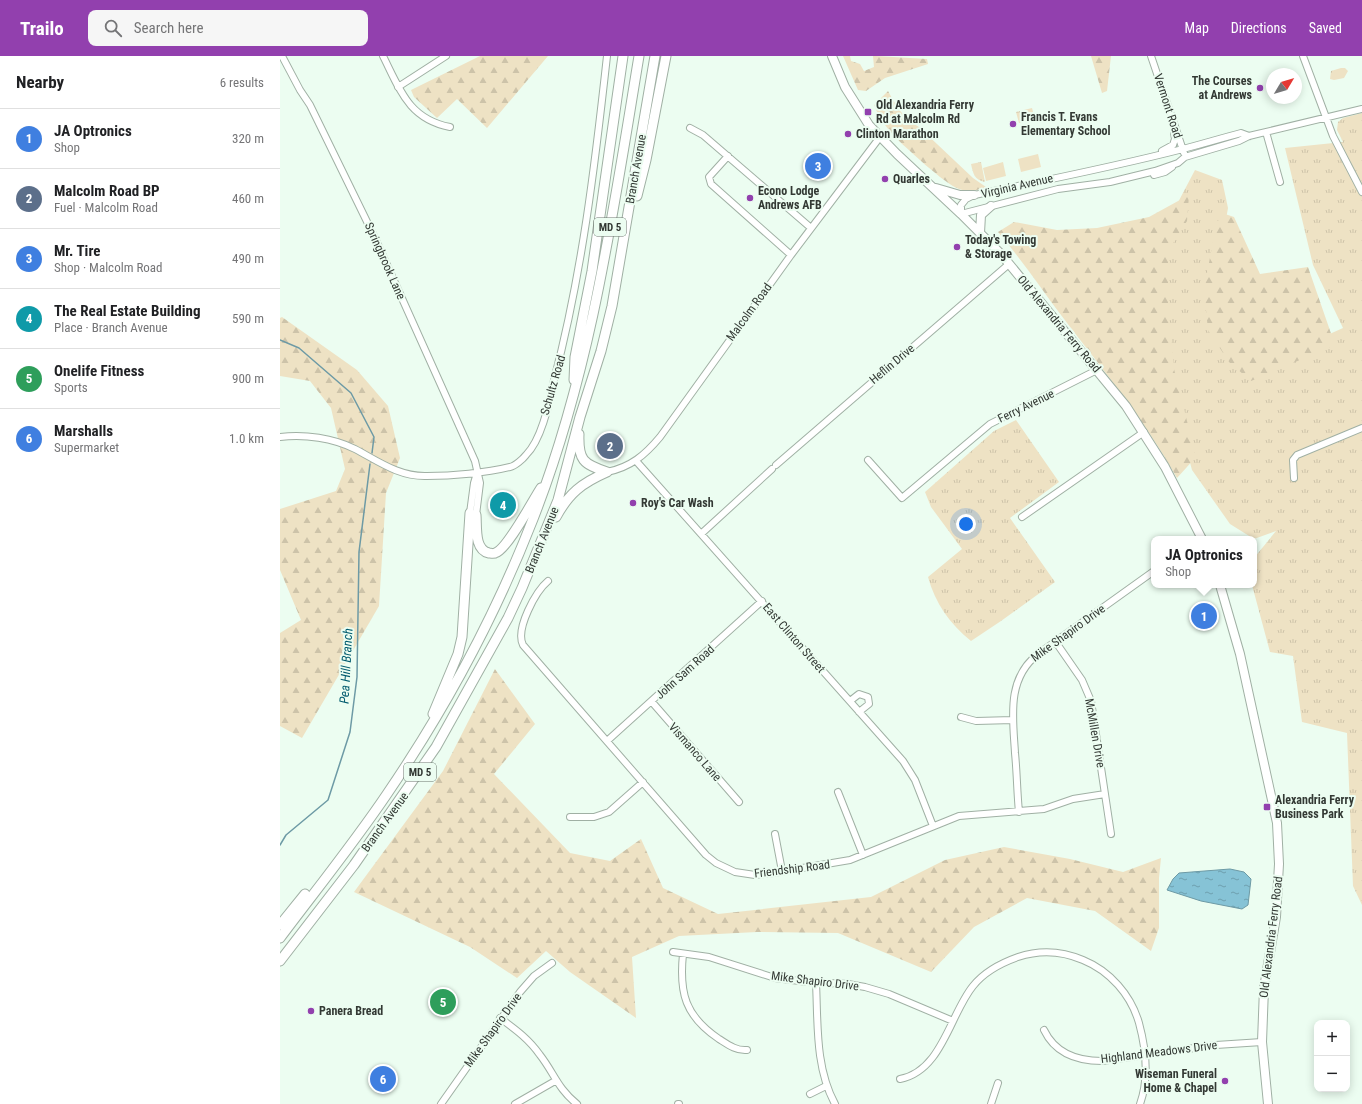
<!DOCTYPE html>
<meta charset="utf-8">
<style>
body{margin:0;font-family:"Roboto Condensed",sans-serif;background:#f6f6f6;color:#202124}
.controls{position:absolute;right:12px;bottom:12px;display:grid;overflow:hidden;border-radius:8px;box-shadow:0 2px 10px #0003}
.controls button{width:36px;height:36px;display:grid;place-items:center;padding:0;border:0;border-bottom:1px solid #e0e0e0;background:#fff;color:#202124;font:20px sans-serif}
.compass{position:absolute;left:986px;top:12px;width:36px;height:36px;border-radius:50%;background:#fff;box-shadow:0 2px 10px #0003;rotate:52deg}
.you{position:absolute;left:686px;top:468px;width:14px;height:14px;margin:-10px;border:3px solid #fff;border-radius:50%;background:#1a73e8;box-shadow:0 0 0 6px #1a73e833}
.badge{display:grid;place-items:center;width:26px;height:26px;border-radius:50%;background:#9240ae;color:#fff;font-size:13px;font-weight:700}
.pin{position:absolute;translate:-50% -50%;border:2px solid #fff;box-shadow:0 1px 4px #0006}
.popup{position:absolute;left:871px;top:480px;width:106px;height:52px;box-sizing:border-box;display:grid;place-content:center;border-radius:8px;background:#fff;filter:drop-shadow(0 1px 3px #0005);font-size:13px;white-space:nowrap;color:#757577}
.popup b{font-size:15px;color:#202124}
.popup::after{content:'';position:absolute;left:50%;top:100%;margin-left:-8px;border:8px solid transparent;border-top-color:#fff}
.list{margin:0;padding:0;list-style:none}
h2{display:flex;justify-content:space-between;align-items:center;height:52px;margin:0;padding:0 16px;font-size:17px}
h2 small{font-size:13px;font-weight:400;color:#757577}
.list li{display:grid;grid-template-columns:26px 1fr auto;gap:12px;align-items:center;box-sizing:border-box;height:60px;padding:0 16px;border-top:1px solid #e0e0e0}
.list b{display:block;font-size:15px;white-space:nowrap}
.list p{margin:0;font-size:13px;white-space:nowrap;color:#757577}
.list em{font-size:13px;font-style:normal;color:#757577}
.icon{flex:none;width:22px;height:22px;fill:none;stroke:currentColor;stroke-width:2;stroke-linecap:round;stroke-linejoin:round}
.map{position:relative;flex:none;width:1082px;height:1048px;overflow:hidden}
header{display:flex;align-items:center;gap:24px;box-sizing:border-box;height:56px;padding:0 20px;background:#9240ae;color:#fff}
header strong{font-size:19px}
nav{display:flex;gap:22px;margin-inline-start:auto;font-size:14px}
.search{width:280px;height:36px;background:#f6f6f6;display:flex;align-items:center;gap:10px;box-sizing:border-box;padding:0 14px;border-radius:8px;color:#757577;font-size:15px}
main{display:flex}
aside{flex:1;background:#fff}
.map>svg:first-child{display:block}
.grass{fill:url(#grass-tufts)}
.forest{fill:url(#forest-firs)}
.pitch{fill:#eee2c4}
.water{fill:url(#water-ripples);stroke:#6d9aa5}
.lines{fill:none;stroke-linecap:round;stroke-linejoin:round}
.stream{stroke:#6d9aa5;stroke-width:1.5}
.minor-casing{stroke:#a0b0a4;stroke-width:8}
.major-casing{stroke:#a0b0a4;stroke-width:10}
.highway-casing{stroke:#a0b0a4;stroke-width:11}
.minor{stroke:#fff;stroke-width:6}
.major{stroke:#fff;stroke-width:8}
.highway{stroke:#fff;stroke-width:9}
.poi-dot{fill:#9240ae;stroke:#ecfdf1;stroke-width:1.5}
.labels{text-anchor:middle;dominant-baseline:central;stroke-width:4;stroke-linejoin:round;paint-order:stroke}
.shield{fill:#ecfdf1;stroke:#6a746d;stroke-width:1}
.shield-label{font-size:11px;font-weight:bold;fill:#333934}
.poi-label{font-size:12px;font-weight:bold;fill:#333934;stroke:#ecfdf1;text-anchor:start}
.street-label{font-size:12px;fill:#333934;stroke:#ecfdf1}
.water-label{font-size:13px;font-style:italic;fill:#005b6e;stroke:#ecfdf1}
</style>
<header>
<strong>Trailo</strong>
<div class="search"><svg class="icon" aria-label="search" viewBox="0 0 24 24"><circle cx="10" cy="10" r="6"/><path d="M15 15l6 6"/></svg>Search here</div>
<nav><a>Map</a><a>Directions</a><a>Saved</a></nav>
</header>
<main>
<aside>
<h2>Nearby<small>6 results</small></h2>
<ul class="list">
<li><span class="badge" style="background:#3f7fe0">1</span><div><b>JA Optronics</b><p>Shop</p></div><em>320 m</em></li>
<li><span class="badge" style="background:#5c6f8a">2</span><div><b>Malcolm Road BP</b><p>Fuel · Malcolm Road</p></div><em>460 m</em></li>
<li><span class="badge" style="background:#3f7fe0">3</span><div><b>Mr. Tire</b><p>Shop · Malcolm Road</p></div><em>490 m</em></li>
<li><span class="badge" style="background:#0f9aa8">4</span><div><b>The Real Estate Building</b><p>Place · Branch Avenue</p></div><em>590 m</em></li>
<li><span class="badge" style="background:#2e9e5b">5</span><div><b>Onelife Fitness</b><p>Sports</p></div><em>900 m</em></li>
<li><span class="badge" style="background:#3f7fe0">6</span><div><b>Marshalls</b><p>Supermarket</p></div><em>1.0 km</em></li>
</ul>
</aside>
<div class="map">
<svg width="1082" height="1048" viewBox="0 0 1082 1048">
<defs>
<pattern id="grass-tufts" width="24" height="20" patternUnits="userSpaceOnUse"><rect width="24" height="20" fill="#eee2c4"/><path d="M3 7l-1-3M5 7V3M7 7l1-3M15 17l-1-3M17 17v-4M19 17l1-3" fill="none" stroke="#cdc3a9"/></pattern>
<pattern id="forest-firs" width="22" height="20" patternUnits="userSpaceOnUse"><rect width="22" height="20" fill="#eee2c4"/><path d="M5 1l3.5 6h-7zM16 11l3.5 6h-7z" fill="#cdc3a9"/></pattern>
<pattern id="water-ripples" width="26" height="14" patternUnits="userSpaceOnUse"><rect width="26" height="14" fill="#86c3d6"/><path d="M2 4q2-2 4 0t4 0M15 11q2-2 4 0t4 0" fill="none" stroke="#6e9fae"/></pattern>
</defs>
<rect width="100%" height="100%" fill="#ecfdf1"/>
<path class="grass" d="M1061,12H1065L1068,15L1064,22L1054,24L1050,23L1051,15Z
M752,52L755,63L739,67L736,56Z
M1082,57V849L1073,830L1067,677L1022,666L1013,600L990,596L972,529H974V502L996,475L974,483L950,468L912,414L890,333L884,173L915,114L942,124L948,152L937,213L1025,289L1063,272L1033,209L1005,92L1063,86L1057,74L1058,66L1063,62Z
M701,106L705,126C694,124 693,117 691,108Z
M736,364L779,426L730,462L775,526L721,565L691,585C670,568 655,547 648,521L682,493L651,451L645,436L714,375Z"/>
<path class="forest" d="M200,0H268L207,72L177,43L157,62L134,41L131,34Z
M563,0H570L571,5L580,8L584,15L594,11L593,0H596L647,3L648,8L605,22L586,35L578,34Z
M811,0H831L827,35L822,37Z
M608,35C616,50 624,63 639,71L693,122L706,131C698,135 687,136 679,133C666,129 625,91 614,80C606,71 599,61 594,49Z
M909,139L907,165L888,195V246L894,313L916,401L897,422C865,365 824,315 784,263C762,234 742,204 718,176L734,166L777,174L817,172L869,161Z
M942,157L954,161L980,218L1028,211L1055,289L971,325L949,306L928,274L924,234L936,169Z
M2,261L77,314L108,350L120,402L106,437L99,550L22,682L0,670V577L21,564L0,514V453L56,435L65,413L51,352L30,325L0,320V262Z
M215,613L255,668L214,718L290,797L330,805L361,783L383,832L438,858L591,841L665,804L724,791L790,803L843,816L881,802L879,822V872L871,895L815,855L747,842L694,871L651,916L558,877L477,876L399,880L352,901L356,962L290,916L266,895L237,922L190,891L74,836L163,715Z"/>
<path class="pitch" d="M758,98L761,111L741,116L738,103Z
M723,106L726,120L706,125L703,112Z"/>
<path class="water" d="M950,813L964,816L971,823L968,849L962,853L921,845L887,834L893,823L899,817Z"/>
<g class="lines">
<path class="stream" d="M0,284L19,292L71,337L94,381L92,397
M0,789L6,779L48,744L70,676L77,621L79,496L90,408"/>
<defs>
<path id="minor" d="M2,0L20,34L30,49L94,180L195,405L200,427L196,459
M103,0C120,34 129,63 170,71
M871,0L904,97
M1023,0L1053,80L1082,136
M118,31L166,0
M410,72L423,79L531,172
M986,76L1000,126
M969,80L961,77C942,82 922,88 903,93C833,111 763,125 694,139L686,143L681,149V158L778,133L830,126L875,115L898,107L905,101L959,85L969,80L1082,53
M882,95L893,89L895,83L894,77
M448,100L429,121L431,128L511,199
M874,119L885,116L892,111
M0,381C25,378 53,382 75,393C98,405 119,421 147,420C172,420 206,417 230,411C235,410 243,403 246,399C262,383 269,347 274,324C302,218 315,109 327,0
M588,404L622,442L710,368L817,314
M357,406L623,705L635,724L653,770
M496,409L729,208
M327,416C351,411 365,399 380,381L511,199L600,81
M1014,422L1013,404L1017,399L1082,372
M190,457L194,427L197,417
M742,461L864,376
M421,478L492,413
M268,525C256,535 235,573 243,589L426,799L436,807L455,816L475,819L493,817L570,804L679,760L764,753L793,743L825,738
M775,585L802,624L811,645L831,778
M570,645L579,638L588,641L589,648L579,656
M372,646L459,746
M681,661L696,665L733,664
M327,685L482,545
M558,736L583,799
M739,756C737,736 737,717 735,697C733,662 726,623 758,598L874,515
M290,761H314L329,756L363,726
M495,778L502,815
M393,896L429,901L495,922L528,926L568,928L585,931L609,938L673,965
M403,898C399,937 405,960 439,983C447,988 456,995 467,994
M536,927C538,967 535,1011 555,1048
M220,962C235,973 249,983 260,999C274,1017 278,1033 297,1048
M764,974C775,997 797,1005 822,1005L936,989L982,986
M620,1023C662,1015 670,958 693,930C704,916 721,907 738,901C759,894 782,895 803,904C830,915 851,939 859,967C866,993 869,1023 860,1048
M530,1038L546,1030
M161,1048L240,936L254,920L272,907
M235,1048L275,1025
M398,1048H399
M711,1048L718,1027"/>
<path id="major" d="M552,0L565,31L589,69L617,98L681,158L721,198L846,350L885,411L922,483
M656,132L680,139H694
M700,177L701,159L711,150
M940,529L960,598L997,767L999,808L996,861L984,932L982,986L988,1048"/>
<path id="highway" d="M357,140L366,104L386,0
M294,324L295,301L312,215L343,0
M299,378C298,404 303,408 327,416
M196,459C197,471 194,494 209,497C210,497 214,498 215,497C227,494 253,444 261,432
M276,461C289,437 302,427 327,416
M153,658L178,598L182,581L190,457
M0,869L25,838
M0,882C36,834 74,787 107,738C165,653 216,558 253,463C311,315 333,156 359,0
M0,905L74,809L156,691L228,562L242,532L278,444L300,361L321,295L332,250L375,0"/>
</defs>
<use href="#minor" class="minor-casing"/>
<use href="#major" class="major-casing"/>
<use href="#highway" class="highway-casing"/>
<use href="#minor" class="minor"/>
<use href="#major" class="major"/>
<use href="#highway" class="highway"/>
</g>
<g class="poi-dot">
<circle cx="980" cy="32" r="4"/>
<rect x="584" y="52" width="8" height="8" rx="2"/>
<circle cx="733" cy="68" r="4"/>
<circle cx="568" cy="78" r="4"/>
<circle cx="605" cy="123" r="4"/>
<circle cx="470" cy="142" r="4"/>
<circle cx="677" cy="191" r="4"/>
<circle cx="353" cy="447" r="4"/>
<rect x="983" y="747" width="8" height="8" rx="2"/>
<circle cx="31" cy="955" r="4"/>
<circle cx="945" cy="1025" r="4"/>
</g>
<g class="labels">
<g class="shield">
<rect x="314" y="162" width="32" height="18" rx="3"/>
<rect x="124" y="707" width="32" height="18" rx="3"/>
</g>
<g class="shield-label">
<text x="330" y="171">MD 5</text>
<text x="140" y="716">MD 5</text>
</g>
<g class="poi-label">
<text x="972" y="25" text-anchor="end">The Courses<tspan x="972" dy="14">at Andrews</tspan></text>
<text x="596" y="49">Old Alexandria Ferry<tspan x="596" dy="14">Rd at Malcolm Rd</tspan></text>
<text x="741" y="61">Francis T. Evans<tspan x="741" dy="14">Elementary School</tspan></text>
<text x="576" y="78">Clinton Marathon</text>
<text x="613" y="123">Quarles</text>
<text x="478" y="135">Econo Lodge<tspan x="478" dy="14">Andrews AFB</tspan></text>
<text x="685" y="184">Today's Towing<tspan x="685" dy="14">&amp; Storage</tspan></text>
<text x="361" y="447">Roy's Car Wash</text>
<text x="995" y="744">Alexandria Ferry<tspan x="995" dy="14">Business Park</tspan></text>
<text x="39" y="955">Panera Bread</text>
<text x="937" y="1018" text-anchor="end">Wiseman Funeral<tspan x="937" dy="14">Home &amp; Chapel</tspan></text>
</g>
<g class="street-label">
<text transform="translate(888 50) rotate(72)">Vermont Road</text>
<text transform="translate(356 113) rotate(-80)">Branch Avenue</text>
<text transform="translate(737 130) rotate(-13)">Virginia Avenue</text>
<text transform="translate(105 205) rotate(66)">Springbrook Lane</text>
<text transform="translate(469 256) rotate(-54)">Malcolm Road</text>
<text transform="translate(779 268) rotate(50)">Old Alexandria Ferry Road</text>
<text transform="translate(612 308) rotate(-40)">Heflin Drive</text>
<text transform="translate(273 329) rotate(-74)">Schultz Road</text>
<text transform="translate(746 350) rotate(-26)">Ferry Avenue</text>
<text transform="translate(262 484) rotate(-68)">Branch Avenue</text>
<text transform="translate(788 577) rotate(-36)">Mike Shapiro Drive</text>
<text transform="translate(514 582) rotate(49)">East Clinton Street</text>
<text transform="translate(405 616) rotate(-42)">John Sam Road</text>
<text transform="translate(815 677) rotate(80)">McMillen Drive</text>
<text transform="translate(415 696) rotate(49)">Vismanco Lane</text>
<text transform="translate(105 766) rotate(-54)">Branch Avenue</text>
<text transform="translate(512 813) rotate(-7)">Friendship Road</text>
<text transform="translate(991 881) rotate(-83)">Old Alexandria Ferry Road</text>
<text transform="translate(535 925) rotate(7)">Mike Shapiro Drive</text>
<text transform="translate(213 974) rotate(-54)">Mike Shapiro Drive</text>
<text transform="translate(879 996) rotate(-7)">Highland Meadows Drive</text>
</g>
<g class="water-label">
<text transform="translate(66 610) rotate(-87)">Pea Hill Branch</text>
</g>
</g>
</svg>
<div class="controls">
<button>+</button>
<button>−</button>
</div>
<svg class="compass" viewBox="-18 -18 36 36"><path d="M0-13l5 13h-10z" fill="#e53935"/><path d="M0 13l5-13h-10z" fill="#757577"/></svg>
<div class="you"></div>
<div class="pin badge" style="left:924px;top:560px;background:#3f7fe0">1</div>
<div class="popup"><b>JA Optronics</b>Shop</div>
<div class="pin badge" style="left:330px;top:390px;background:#5c6f8a">2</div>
<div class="pin badge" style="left:538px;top:110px;background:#3f7fe0">3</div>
<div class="pin badge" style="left:223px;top:449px;background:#0f9aa8">4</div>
<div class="pin badge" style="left:163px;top:946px;background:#2e9e5b">5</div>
<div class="pin badge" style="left:103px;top:1023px;background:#3f7fe0">6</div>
</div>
</main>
